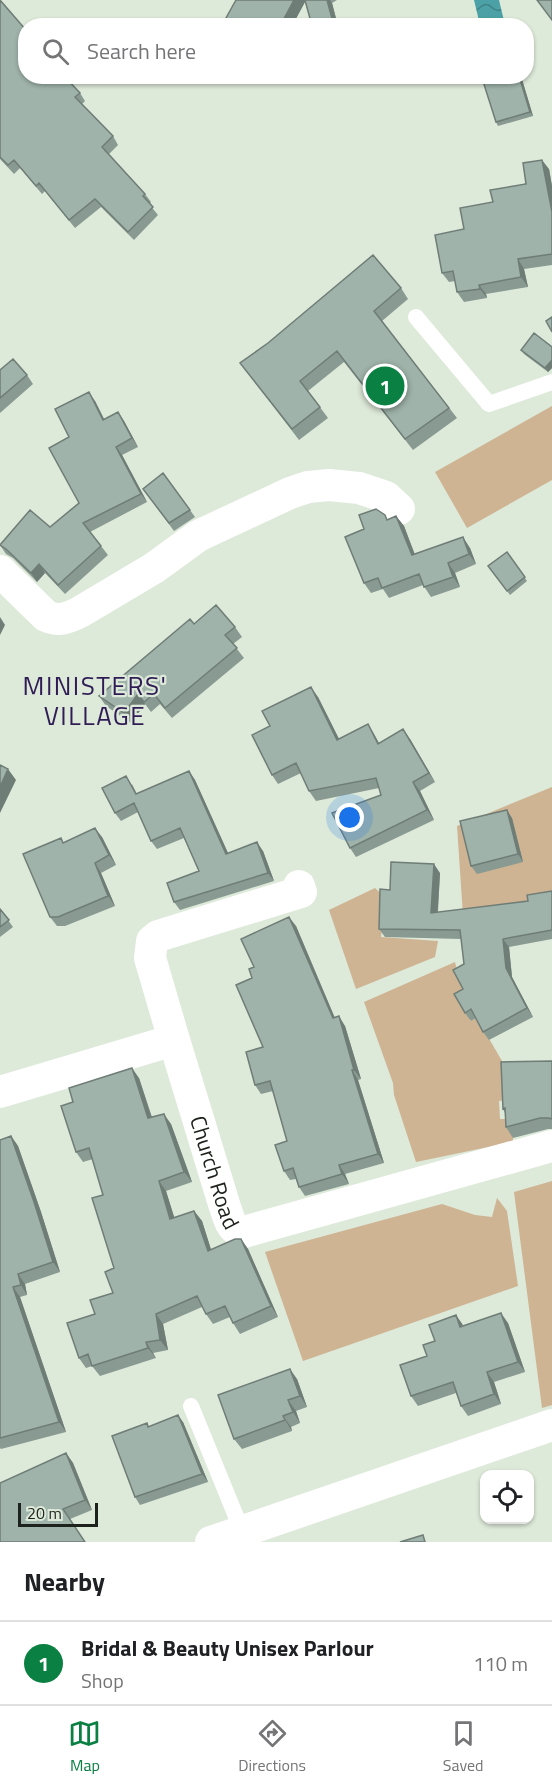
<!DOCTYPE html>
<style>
body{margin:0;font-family:"Titillium Web",sans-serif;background:#f6f6f6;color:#202124}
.controls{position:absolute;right:18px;bottom:18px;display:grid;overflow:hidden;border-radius:12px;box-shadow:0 2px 4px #0004}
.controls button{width:54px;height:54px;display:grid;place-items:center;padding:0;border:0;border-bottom:2px solid #e0e0e0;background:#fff;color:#202124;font:30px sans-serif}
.scale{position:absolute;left:18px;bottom:15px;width:80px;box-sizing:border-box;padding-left:6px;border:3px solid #1e221c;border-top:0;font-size:16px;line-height:21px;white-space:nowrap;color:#1e221c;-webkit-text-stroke:4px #dde9d9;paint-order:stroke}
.you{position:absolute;left:350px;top:818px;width:21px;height:21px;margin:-15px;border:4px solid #fff;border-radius:50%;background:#1a73e8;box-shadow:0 0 0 9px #1a73e833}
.badge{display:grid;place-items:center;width:39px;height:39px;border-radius:50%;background:#0b8043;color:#fff;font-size:20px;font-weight:700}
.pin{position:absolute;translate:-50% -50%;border:3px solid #fff;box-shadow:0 2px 6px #0006}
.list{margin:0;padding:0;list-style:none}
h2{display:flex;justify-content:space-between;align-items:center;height:78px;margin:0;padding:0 24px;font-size:26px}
h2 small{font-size:20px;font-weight:400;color:#757577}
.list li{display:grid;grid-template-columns:39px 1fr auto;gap:18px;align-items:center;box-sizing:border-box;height:84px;padding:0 24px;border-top:2px solid #e0e0e0}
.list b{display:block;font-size:22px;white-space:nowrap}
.list p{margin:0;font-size:20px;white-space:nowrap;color:#757577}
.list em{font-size:20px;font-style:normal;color:#757577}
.icon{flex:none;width:33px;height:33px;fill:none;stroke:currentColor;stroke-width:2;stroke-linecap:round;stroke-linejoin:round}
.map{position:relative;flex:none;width:552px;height:1542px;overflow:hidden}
.search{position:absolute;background:#fff;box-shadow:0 2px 4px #0004;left:18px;right:18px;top:18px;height:66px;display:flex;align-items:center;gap:15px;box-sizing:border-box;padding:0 21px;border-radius:24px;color:#757577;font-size:22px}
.sheet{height:162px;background:#fff}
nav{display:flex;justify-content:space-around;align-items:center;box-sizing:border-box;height:84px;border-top:2px solid #e0e0e0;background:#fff;font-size:16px;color:#757577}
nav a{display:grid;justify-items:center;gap:3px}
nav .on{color:#0b8043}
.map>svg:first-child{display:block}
.green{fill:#ceb493}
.water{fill:url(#water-waves)}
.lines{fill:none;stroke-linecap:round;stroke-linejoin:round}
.lane{stroke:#fff;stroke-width:16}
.street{stroke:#fff;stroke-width:32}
.wall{fill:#899a92}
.shaded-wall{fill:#6f7d77}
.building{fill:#9fb3aa;stroke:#6f7d77;stroke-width:1.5}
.labels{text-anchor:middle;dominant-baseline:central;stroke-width:4.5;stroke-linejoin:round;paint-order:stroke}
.street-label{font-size:22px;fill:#1e221c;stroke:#dde9d9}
.quarter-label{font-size:26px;letter-spacing:1.5px;fill:#2f1c55;stroke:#dde9d9}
</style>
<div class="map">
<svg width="552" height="1542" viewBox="0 0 552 1542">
<defs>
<pattern id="water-waves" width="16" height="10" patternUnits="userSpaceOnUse" patternTransform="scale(1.5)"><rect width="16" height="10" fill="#4ba1a5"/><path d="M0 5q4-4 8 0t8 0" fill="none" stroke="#3e8386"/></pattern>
</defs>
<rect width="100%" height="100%" fill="#dde9d9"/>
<path class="green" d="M552,406V480L467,528L435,472Z
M552,787V934L465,946L457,826Z
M375,888L386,898L381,937L438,941L435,957L356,989L329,910Z
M455,962L459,978L469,998L470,1021L477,1018L509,1073L510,1100L499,1101L500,1119H513V1142L416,1162L394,1095L393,1083L364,1002Z
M552,1181V1405L542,1408L514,1192Z
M497,1198L507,1211L518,1286L303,1361L265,1252L442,1204L475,1215L492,1217Z"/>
<path class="water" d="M474,0H499L505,25H480Z"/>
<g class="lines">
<path class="lane" d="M416,317L489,404L552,382
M191,1406L242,1531"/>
<g class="street">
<path d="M0,571L46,616C59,622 68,618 80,612L154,568L198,536L290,493L308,487L329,485L359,488L386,497L399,509"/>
<path d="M174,1040L150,958L152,941L158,936L301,892L299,886"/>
<path id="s1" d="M0,1092L174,1040L224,1204C228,1215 230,1231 244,1232L552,1146"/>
<path d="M211,1542L552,1425"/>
</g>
</g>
<path class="wall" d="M0,0L26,76L80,93L85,101L82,104L113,136L118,145L109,154L145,194L151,202L149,204L158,215L134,240L101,207L75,228L45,191L42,194L20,168L14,174L0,159Z
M236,0H337L332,3L338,26H312L305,2L292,26H231L226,18Z
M489,76H521L533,116L498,126L496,122Z
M549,169L552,186V265L524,269L528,287L486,294L487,298L464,302L457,292L455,281L449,282L442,273L464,229L493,202Z
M401,288L408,299L382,321L457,418L413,450L344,362L308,391L328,418L299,440L240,363Z
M552,347V368L548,372L524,354L521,350Z
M0,370L27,375L33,384L0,413Z
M95,401L104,419L118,412L124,421L138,447L122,455L147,502L90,532L108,555L65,594L45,573L37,582L13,558L6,554L0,545L50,527L79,503L69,437Z
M163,473L195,517L174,531L143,489Z
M396,516L404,526L414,554L470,548L476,564L455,573L460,587L431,597L423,585L389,598L383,589L371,593L364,583L388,519Z
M507,552L527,581L510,595L488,566Z
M194,624L235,627L242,637L233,644L244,658L172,718L160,704L151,712L145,704L131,723L106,706L99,696Z
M318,697L339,739L368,724L374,734L379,743L410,739L435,782L420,791L434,820L356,857L350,848L381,795L379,788L316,801L309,791L301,773L278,784L272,775L270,726Z
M189,771L195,780L228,853L263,851L274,881L180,910L174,902L199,871L184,838L157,849L151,841L138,812L121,821L115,813L132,784L137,794Z
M512,818L523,862L477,874L471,866Z
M102,837L116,865L101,873L115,906L65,926H57L50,917L64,843Z
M440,873L438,912L528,901L552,891V939L509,947L512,977L533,1017L489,1040L483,1032L476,1018L471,1021L465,1013L463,989L464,964L461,939L385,937L379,929L390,890Z
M0,909L13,927L0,937Z
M296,926L335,1018L345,1026L361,1079L358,1080L384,1163L345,1174L349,1184L305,1196L299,1187L296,1179L290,1180L284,1171L287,1141L273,1091L261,1094L255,1085L263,1047L252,978L254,967Z
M552,1061V1129H548L513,1138L506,1127L505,1113L503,1109Z
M139,1078L152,1117L171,1124L192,1182L166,1191L174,1218L194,1211L202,1221L211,1250L241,1239L248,1249L278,1317L240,1334L233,1323L230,1317L213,1324L206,1314L202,1307L163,1324L168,1350L153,1353L156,1358L100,1376L92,1366L86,1368L79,1358L95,1314L113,1293L114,1268L103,1195L93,1159L83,1162L76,1152Z
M11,1136L18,1146L41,1212L60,1272L25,1284L27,1295L20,1297L66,1432L1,1449L0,1448V1140Z
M508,1323L525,1372L494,1382L501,1404L468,1416L461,1406L456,1393L418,1406L411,1396L427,1356L435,1341L463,1326Z
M297,1379L307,1407L296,1411L300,1423L291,1427L292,1431L242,1449L234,1439Z
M183,1422L208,1482L140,1505L135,1497L147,1423L149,1427Z
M66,1453L73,1463L92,1510L70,1519L0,1542Z"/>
<path class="shaded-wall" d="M294,0H306L292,26H280Z
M327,0H330L332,3L338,26H334Z
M519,76H521L533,116L530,112Z
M542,160L549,169L552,186V212Z
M518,259L524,269L528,287L521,277Z
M479,285L486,294L487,298L480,289Z
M552,360V368L548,372L545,368Z
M89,392L95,401L109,429L103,420Z
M118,412L124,421L138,447L132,438Z
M116,447L122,455L147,502L141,494Z
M396,516L404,526L419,565L412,555Z
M463,537L470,548L476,564L469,554Z
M448,563L455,573L460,587L453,577Z
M39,564L45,573L37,582L31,573Z
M0,617L5,625L0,635Z
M311,687L318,697L344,749L337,740Z
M138,694L145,704L131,723L124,713Z
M368,724L374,734L384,753L378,744Z
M403,729L410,739L435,782L429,773Z
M8,769L16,780L0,813V787Z
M189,771L195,780L232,862L226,854Z
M413,782L420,791L434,820L427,810Z
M507,810L512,818L523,862L518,854Z
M95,828L102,837L116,865L109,855Z
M257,842L263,851L274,881L268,873Z
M95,863L101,873L115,906L108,896Z
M434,864L440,873L437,921L431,913Z
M289,917L296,926L339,1028L333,1018Z
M503,939L509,947L512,977L533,1017L527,1008L506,968Z
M339,1016L345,1026L361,1079L354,1070Z
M132,1068L139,1078L155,1128L148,1118Z
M352,1070L358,1080L384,1163L378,1154Z
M164,1114L171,1124L192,1182L184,1172Z
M11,1136L18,1146L41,1212L60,1272L53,1262Z
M339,1165L345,1174L349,1184L342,1174Z
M159,1181L166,1191L178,1229L170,1219Z
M194,1211L202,1221L215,1262L208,1251Z
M241,1239L248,1249L278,1317L271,1306Z
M18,1274L25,1284L27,1295L21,1285Z
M13,1287L20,1297L66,1432L59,1422Z
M501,1313L508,1323L525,1372L518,1362Z
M156,1314L163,1324L168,1350L160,1340Z
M456,1315L463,1325L460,1327Z
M146,1342L153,1353L156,1358L148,1348Z
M290,1369L297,1379L307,1407L300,1396Z
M487,1372L494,1382L501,1404L494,1394Z
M288,1400L296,1411L300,1423L293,1412Z
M178,1415L183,1422L208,1482L202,1474Z
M283,1416L291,1427L292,1431L285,1420Z
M66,1453L73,1463L92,1510L85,1500Z"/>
<path class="building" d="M0,0L26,30V76H64L80,93L75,97L113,136L102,147L145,194L143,196L153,207L128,232L95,199L69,220L39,183L36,186L14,160L8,165L0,157Z
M236,0H294L280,26H240L226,18Z
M305,0H327L334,26H312Z
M537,0H552V20Z
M489,76H519L530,112L496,122L482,78Z
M542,160L552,212V254L518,259L521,277L479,285L480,289L457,292L453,271L442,273L435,235L464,229L460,208L493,202L490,190L526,184L523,163Z
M373,255L401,288L374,311L449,408L405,439L337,351L300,381L320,407L292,429L240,363L268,343Z
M552,317V332L546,321Z
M534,333L552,347V360L545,368L521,350Z
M13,359L27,375L0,398V370Z
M89,392L103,420L118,412L132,438L116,447L141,494L83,523L101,546L58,585L39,564L31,573L6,549L0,545L30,510L50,527L79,503L49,448L69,437L55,409Z
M163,473L190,510L169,523L143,489Z
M376,509L385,515L387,520L396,516L412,555L463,537L469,554L448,563L453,577L424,587L419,574L382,588L378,578L364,583L345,537L364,529L359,515Z
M507,552L525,577L507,591L488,566Z
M216,605L235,627L225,635L237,648L165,708L154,694L144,702L138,694L124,713L99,696L190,619L194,624Z
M311,687L337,740L368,724L378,744L403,729L429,773L413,782L427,810L350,848L332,813L381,795L376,778L309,791L296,763L272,775L252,735L270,726L262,711Z
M0,765L8,769L0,787Z
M189,771L226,854L257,842L268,873L174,902L167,883L199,871L180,828L151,841L134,803L115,813L102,788L126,776L136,794Z
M507,810L518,854L471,866L460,821Z
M95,828L109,855L95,863L108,896L58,917H50L23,854L61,838L63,843Z
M391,862L434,864L431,913L528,901L527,895L552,891V930L503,939L506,968L527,1008L483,1032L471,1009L465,1013L454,994L463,989L453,970L464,964L460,930L379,929L380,889L390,890Z
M0,909L9,920L0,927Z
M289,917L333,1018L339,1016L354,1070H352L378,1154L339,1165L342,1174L299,1187L293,1168L284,1171L275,1145L287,1141L270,1081L255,1085L246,1052L263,1047L236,985L252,978L249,969L254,967L241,939Z
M552,1061V1119L549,1118H540L506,1127L505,1108L503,1109L501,1062Z
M132,1068L148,1118L164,1114L184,1172L159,1181L170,1219L194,1211L208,1251L235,1239H241L271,1306L233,1323L225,1306L206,1314L197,1296L156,1314L160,1340L146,1342L148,1348L92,1366L88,1354L79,1358L67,1323L95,1314L90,1300L113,1293L105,1272L114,1268L92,1198L103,1195L89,1148L76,1152L61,1106L73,1102L69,1088Z
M11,1136L34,1202L53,1262L18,1274L21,1285L13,1287L59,1422L0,1438V1140Z
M501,1313L518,1362L487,1372L494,1394L461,1406L453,1382L411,1396L400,1365L427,1356L423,1345L435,1341L429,1325L456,1315L460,1327Z
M290,1369L300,1396L288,1400L293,1412L283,1416L285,1420L234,1439L218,1395Z
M178,1415L202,1474L135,1497L112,1436L147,1423L148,1427Z
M66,1453L85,1500L63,1509L85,1542H0V1483Z
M423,1535L425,1542H400Z"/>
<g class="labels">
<g class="street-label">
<text stroke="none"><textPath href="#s1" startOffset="320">Church Road</textPath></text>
</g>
<g class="quarter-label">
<text x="95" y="685">MINISTERS'<tspan x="95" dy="30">VILLAGE</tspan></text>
</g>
</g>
</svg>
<div class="controls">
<button><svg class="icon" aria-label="locate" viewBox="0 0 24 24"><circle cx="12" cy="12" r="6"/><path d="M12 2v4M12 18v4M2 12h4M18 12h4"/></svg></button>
</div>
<div class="scale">20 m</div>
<div class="you"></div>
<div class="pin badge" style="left:385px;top:386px">1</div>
<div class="search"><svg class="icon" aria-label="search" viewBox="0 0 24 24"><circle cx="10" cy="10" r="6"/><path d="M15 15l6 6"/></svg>Search here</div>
</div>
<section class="sheet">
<h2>Nearby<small></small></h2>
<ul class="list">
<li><span class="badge">1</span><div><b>Bridal &amp; Beauty Unisex Parlour</b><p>Shop</p></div><em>110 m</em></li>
</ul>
</section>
<nav>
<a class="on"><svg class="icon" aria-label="map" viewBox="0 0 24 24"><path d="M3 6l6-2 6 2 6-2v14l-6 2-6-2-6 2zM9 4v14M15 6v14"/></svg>Map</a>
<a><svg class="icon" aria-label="directions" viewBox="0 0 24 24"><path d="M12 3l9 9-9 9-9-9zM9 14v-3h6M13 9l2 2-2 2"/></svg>Directions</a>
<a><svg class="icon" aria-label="saved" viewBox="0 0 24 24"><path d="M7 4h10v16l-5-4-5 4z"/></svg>Saved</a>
</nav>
